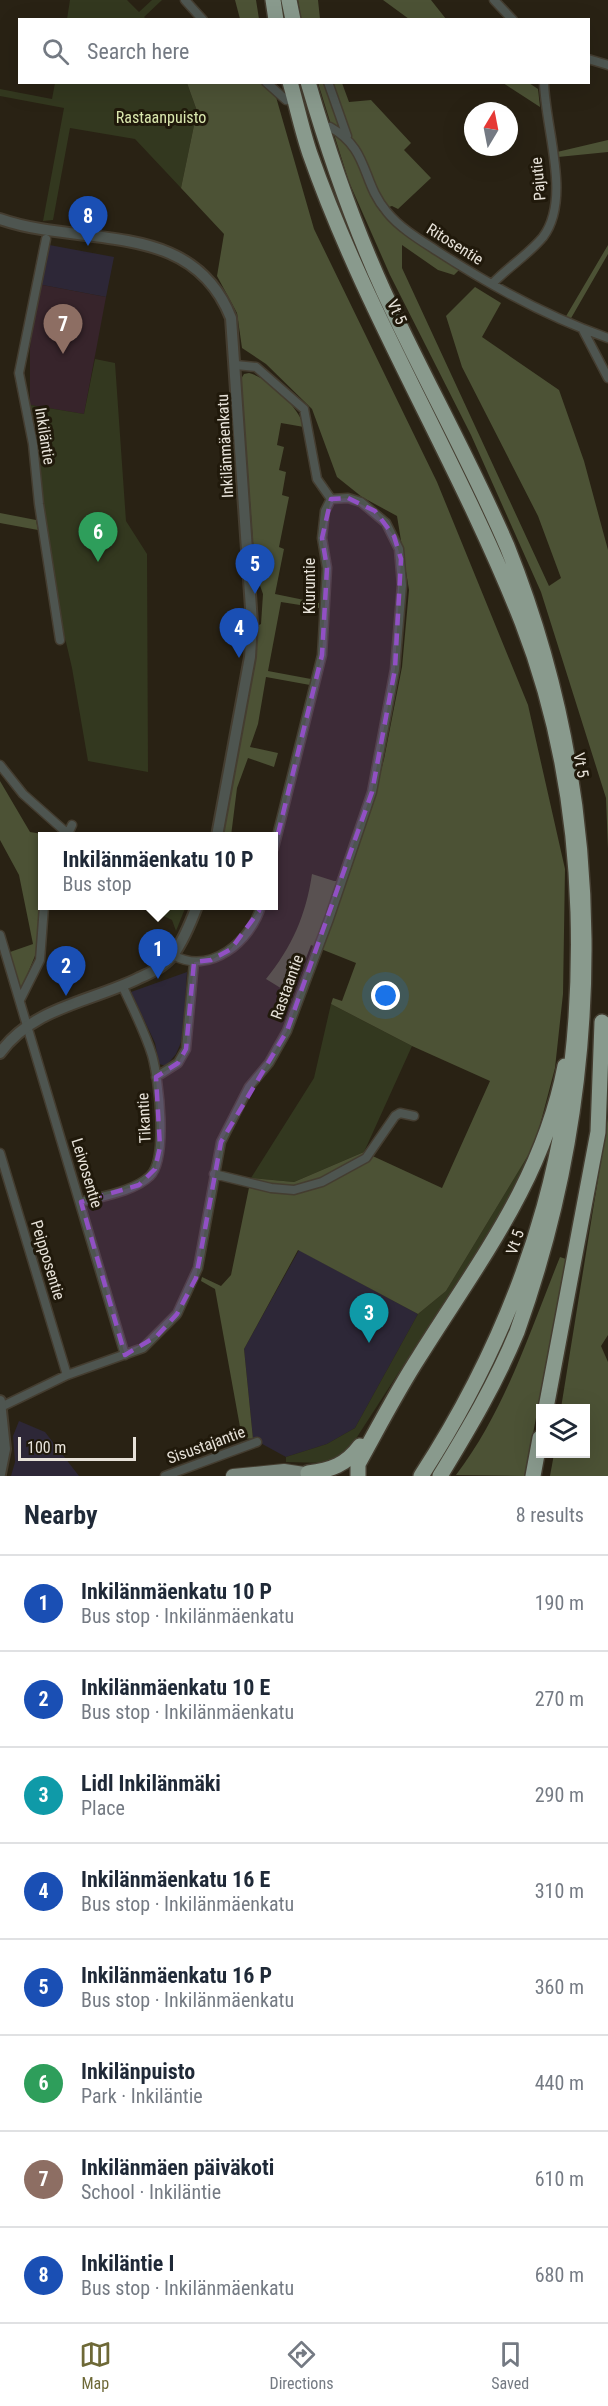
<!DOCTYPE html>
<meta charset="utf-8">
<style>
body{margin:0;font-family:"Roboto Condensed",sans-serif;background:#f6f6f7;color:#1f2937}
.controls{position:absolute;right:18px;bottom:18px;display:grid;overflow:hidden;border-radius:0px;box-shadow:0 6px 24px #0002}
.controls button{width:54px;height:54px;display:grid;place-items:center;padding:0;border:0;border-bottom:2px solid #e0e1e3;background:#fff;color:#1f2937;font:30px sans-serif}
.compass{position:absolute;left:464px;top:102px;width:54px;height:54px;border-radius:50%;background:#fff;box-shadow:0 6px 24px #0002;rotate:10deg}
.scale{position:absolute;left:18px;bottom:15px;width:118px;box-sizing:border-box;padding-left:6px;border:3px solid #e7e2d9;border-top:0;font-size:16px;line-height:21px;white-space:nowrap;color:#e7e2d9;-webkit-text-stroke:4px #20190b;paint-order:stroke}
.you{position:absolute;left:386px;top:996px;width:21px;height:21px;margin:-15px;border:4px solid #fff;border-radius:50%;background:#1a73e8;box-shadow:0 0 0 9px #1a73e833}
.badge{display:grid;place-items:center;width:39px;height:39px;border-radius:50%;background:#6e6937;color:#fff;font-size:20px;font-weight:700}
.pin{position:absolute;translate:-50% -50px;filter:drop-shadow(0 2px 3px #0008)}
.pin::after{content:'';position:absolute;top:32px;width:21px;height:18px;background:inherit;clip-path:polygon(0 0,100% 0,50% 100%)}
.popup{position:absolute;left:38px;top:832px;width:240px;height:78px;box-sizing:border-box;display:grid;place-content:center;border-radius:0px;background:#fff;filter:drop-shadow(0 2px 4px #0005);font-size:20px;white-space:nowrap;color:#747a83}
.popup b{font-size:22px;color:#1f2937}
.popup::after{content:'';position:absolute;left:50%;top:100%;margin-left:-12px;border:12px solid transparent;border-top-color:#fff}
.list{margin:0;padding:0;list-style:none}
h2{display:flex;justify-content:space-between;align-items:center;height:78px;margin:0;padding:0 24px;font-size:26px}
h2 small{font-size:20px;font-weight:400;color:#747a83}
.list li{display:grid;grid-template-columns:39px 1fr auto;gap:18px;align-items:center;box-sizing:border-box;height:96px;padding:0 24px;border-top:2px solid #e0e1e3}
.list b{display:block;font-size:22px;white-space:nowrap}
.list p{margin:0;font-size:20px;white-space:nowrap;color:#747a83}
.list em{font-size:20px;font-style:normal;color:#747a83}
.icon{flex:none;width:33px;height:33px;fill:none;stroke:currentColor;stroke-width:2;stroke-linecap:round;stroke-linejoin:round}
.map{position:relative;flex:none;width:608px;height:1476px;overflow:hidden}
.search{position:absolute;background:#fff;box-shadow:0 6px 24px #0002;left:18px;right:18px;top:18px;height:66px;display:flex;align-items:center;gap:15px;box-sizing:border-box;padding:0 21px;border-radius:0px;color:#747a83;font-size:22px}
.sheet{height:846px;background:#fff}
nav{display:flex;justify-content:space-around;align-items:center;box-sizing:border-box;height:84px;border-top:2px solid #e0e1e3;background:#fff;font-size:16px;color:#747a83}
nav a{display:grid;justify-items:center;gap:3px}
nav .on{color:#6e6937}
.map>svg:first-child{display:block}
.commercial{fill:#2d2737}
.education{fill:#37242b}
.green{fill:#33381f}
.forest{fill:#4c5235}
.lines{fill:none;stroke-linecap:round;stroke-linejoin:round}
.minor-casing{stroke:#443d30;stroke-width:11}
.tertiary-casing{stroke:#443d30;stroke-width:14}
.primary-casing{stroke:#443d30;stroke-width:16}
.motorway-casing{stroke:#443d30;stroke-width:18}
.minor{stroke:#4e5550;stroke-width:8}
.tertiary{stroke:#4e5550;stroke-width:10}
.primary{stroke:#79867c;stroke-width:14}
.motorway{stroke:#899a8d;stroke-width:15}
.marked{fill:#9150c4;fill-opacity:0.2;stroke:#9150c4;stroke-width:4.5;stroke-dasharray:12 8;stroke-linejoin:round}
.labels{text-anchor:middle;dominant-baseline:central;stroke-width:6;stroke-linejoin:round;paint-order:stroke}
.park-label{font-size:16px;fill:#dae7ae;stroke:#20190b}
.street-label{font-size:16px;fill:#e7e2d9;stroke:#20190b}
</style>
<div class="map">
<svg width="608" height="1476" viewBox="0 0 608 1476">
<rect width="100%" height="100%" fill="#292214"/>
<path class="commercial" d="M44,244L114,257L106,297L37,284Z
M187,972L183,1038L176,1054L166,1066L159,1064L155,1043L131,992Z
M299,1250L418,1314L355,1428L327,1444L286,1457L253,1439L244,1349Z
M19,1421L45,1432L79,1476H11L15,1462L13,1436Z"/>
<path class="education" d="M37,284L106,297L84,414L30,405V348Z"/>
<path class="green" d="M70,0H127L139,12L152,0H162L144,17L146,19H67Z
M55,83H187L197,111L181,188L135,139L70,128L53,220L43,221L64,108L0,96V89L52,99Z
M95,359L115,363L126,521L147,554L148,772L88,761L72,668L49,569L35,425L30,405L84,414Z
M142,906H186L176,931L172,920Z
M331,1004L412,1046L364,1152L294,1182L251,1178L314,1078Z
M535,1144L503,1211L348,1451L326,1463L286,1462V1457L327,1444L355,1428L418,1314L446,1291Z"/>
<path class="forest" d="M235,0H256L259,19H240Z
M298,0H318L320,19H301Z
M383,0H431L446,19H409Z
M187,83H272L314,229L437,482L528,705L565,869L563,994L555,1068L535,1144L446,1291L418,1314L298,1250L244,1349L253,1439L242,1438L215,1289L201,1281L202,1277L221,1286L231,1275L251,1178L294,1182L364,1152L442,1188L490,1081L412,1046L331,1004L333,998L342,1001L356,963L311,945L292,995L266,979C292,947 306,915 312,874L334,881H347L371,810L384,759L402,667L409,590L397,516L362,497L337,477L312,409L266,364L242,348L237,313L217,276L224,234L181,188L197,111Z
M318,83H342L349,102L371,100L411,143L404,150L431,178L398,209L392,206L379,210L401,232L460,269L454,275L438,270L402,245V268L549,586L561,578L538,516L462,367L446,316L475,287L501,303L482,337L559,390L584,461L608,550V849L606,798L541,592L471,435L390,275L349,182Z
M503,83H529L538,89L540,107Z
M608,140V152L558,157L557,152Z
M608,245V254L570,320L565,318Z
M249,373C269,378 299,407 304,427L281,423L277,445L284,447L279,470L286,472L282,495L289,497L279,547L284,549L275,594L319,603V608L281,602L268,671L311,679L310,685L266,677L258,724L250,747L278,753L274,767L248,758L237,788L231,836H221L255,665L257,626L261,624L263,594L257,577L253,542L241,379L244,374Z
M0,513L36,520L38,530L0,523Z
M0,781L30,832L55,836H42L39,946L23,985L20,987L10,952L33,944L19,875L0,840Z
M608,1117V1335L601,1346L608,1362V1476H550L554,1454H586V1408H561Z
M560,1257L566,1259L525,1476L456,1475C505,1411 530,1331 560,1257Z"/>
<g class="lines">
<defs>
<path id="minor" d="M185,0L203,20
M494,0L513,20
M588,59L608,65
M266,82L286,100
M328,82L347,136
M330,127C370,149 361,182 387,212C400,228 420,240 437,251C491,286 547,317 608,338
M46,239L19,373L33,444L39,504L60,640
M492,284C508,267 528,255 543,237C572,198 545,129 544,82
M583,330L608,378
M236,365L256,367L304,409L317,479L331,499L325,511L322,538L327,568L322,655L274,848
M0,765L23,794L68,834
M67,836L72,825
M0,935L125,1355
M173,955C210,976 251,941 261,906
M20,1000L40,960L44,906
M156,1077L178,1063L186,1049L194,962
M0,1153L67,1375
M214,1174L271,1188L294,1190L322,1182L366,1158L395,1116L400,1113L414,1116
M81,1202C103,1196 133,1192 150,1176C168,1159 159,1079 152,1055C145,1032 133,1009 123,987
M1,1407L67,1375L143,1348L177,1314L198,1268L221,1142L249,1087L269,1063L287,1031L329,919L372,792L395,669L402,585L399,549L386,523L361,502L348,498L331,499
M165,1476L257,1442"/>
<path id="tertiary" d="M0,219C83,248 192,218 231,318L252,623L250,657L217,836
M0,1053C33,1007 91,1002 139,978C151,973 165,966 173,955C184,940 191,922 197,906
M0,1401L5,1449L0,1474"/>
<path id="primary" d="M233,1476L284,1471L317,1476"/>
<path id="motorway" d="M273,0L276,20
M289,0L293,20
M290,82C297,106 302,131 310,154C367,316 459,462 522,622C558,715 575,813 578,912C584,1120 534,1302 421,1476
M308,82C329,154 353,224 384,292C423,377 470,460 507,546C608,799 608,1077 517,1332C496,1383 468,1430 440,1476
M546,1408L598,1132L602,1022
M308,1473C331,1470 346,1465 360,1446
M358,1476V1464C378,1428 397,1391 419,1357C479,1261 543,1180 565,1066
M533,1476L540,1438"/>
</defs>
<use href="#minor" class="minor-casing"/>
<use href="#tertiary" class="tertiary-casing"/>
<use href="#primary" class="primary-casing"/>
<use href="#motorway" class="motorway-casing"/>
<use href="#minor" class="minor"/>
<use href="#tertiary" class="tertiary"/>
<use href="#primary" class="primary"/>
<use href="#motorway" class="motorway"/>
</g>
<path class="marked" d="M348,498L375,511L394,536L401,559L395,669L372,792L287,1031L221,1142L196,1278L177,1314L157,1336L125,1355L81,1202L139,1185L155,1169L160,1147L156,1077L178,1063L186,1049L194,962L211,960L231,949L259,911L322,655L327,568L322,538L331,499Z"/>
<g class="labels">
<g class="park-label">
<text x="161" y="117">Rastaanpuisto</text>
</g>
<g class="street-label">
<text transform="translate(538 179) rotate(-95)">Pajutie</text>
<text transform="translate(455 244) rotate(32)">Ritosentie</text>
<text transform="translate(397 312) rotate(65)">Vt 5</text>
<text transform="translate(45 436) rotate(81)">Inkiläntie</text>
<text transform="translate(225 446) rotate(-93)">Inkilänmäenkatu</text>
<text transform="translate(309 586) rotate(-90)">Kiuruntie</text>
<text transform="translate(581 765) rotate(79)">Vt 5</text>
<text transform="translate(287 987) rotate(-70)">Rastaantie</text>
<text transform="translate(144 1118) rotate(-93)">Tikantie</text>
<text transform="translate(87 1173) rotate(73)">Leivosentie</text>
<text transform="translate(515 1242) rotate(-72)">Vt 5</text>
<text transform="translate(48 1260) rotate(73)">Peipposentie</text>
<text transform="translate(206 1445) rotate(-20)">Sisustajantie</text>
</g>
</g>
</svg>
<div class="controls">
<button><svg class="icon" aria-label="layers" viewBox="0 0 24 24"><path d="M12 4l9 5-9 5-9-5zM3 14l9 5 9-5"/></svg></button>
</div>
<svg class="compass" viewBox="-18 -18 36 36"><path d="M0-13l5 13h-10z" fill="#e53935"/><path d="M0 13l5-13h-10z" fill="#747a83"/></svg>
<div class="scale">100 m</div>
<div class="you"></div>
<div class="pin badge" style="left:158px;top:979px;background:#1a4fb4">1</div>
<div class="popup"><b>Inkilänmäenkatu 10 P</b>Bus stop</div>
<div class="pin badge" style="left:66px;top:996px;background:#1a4fb4">2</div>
<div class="pin badge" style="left:369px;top:1343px;background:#0f9aa8">3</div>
<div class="pin badge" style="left:239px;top:658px;background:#1a4fb4">4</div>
<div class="pin badge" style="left:255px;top:594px;background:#1a4fb4">5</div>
<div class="pin badge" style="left:98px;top:562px;background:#2e9e5b">6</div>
<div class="pin badge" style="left:63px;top:354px;background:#8d6e63">7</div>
<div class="pin badge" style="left:88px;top:246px;background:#1a4fb4">8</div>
<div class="search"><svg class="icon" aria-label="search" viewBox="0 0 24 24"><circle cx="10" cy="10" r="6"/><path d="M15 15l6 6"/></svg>Search here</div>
</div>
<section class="sheet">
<h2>Nearby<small>8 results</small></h2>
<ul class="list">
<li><span class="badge" style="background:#1a4fb4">1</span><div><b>Inkilänmäenkatu 10 P</b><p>Bus stop · Inkilänmäenkatu</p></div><em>190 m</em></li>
<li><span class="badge" style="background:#1a4fb4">2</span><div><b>Inkilänmäenkatu 10 E</b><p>Bus stop · Inkilänmäenkatu</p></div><em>270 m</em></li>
<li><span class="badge" style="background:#0f9aa8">3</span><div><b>Lidl Inkilänmäki</b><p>Place</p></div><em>290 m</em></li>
<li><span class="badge" style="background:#1a4fb4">4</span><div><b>Inkilänmäenkatu 16 E</b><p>Bus stop · Inkilänmäenkatu</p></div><em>310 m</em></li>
<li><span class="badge" style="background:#1a4fb4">5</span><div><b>Inkilänmäenkatu 16 P</b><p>Bus stop · Inkilänmäenkatu</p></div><em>360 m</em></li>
<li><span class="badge" style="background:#2e9e5b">6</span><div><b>Inkilänpuisto</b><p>Park · Inkiläntie</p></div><em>440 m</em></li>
<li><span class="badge" style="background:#8d6e63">7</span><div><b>Inkilänmäen päiväkoti</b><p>School · Inkiläntie</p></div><em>610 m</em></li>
<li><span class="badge" style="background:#1a4fb4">8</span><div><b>Inkiläntie I</b><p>Bus stop · Inkilänmäenkatu</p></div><em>680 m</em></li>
</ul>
</section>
<nav>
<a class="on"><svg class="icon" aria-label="map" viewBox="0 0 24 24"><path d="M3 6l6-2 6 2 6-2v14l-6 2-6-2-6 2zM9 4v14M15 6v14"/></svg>Map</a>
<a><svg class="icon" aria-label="directions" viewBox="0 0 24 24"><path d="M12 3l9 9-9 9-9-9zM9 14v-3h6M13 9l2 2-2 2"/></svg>Directions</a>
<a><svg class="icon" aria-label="saved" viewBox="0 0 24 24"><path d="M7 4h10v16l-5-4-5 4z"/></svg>Saved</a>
</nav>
